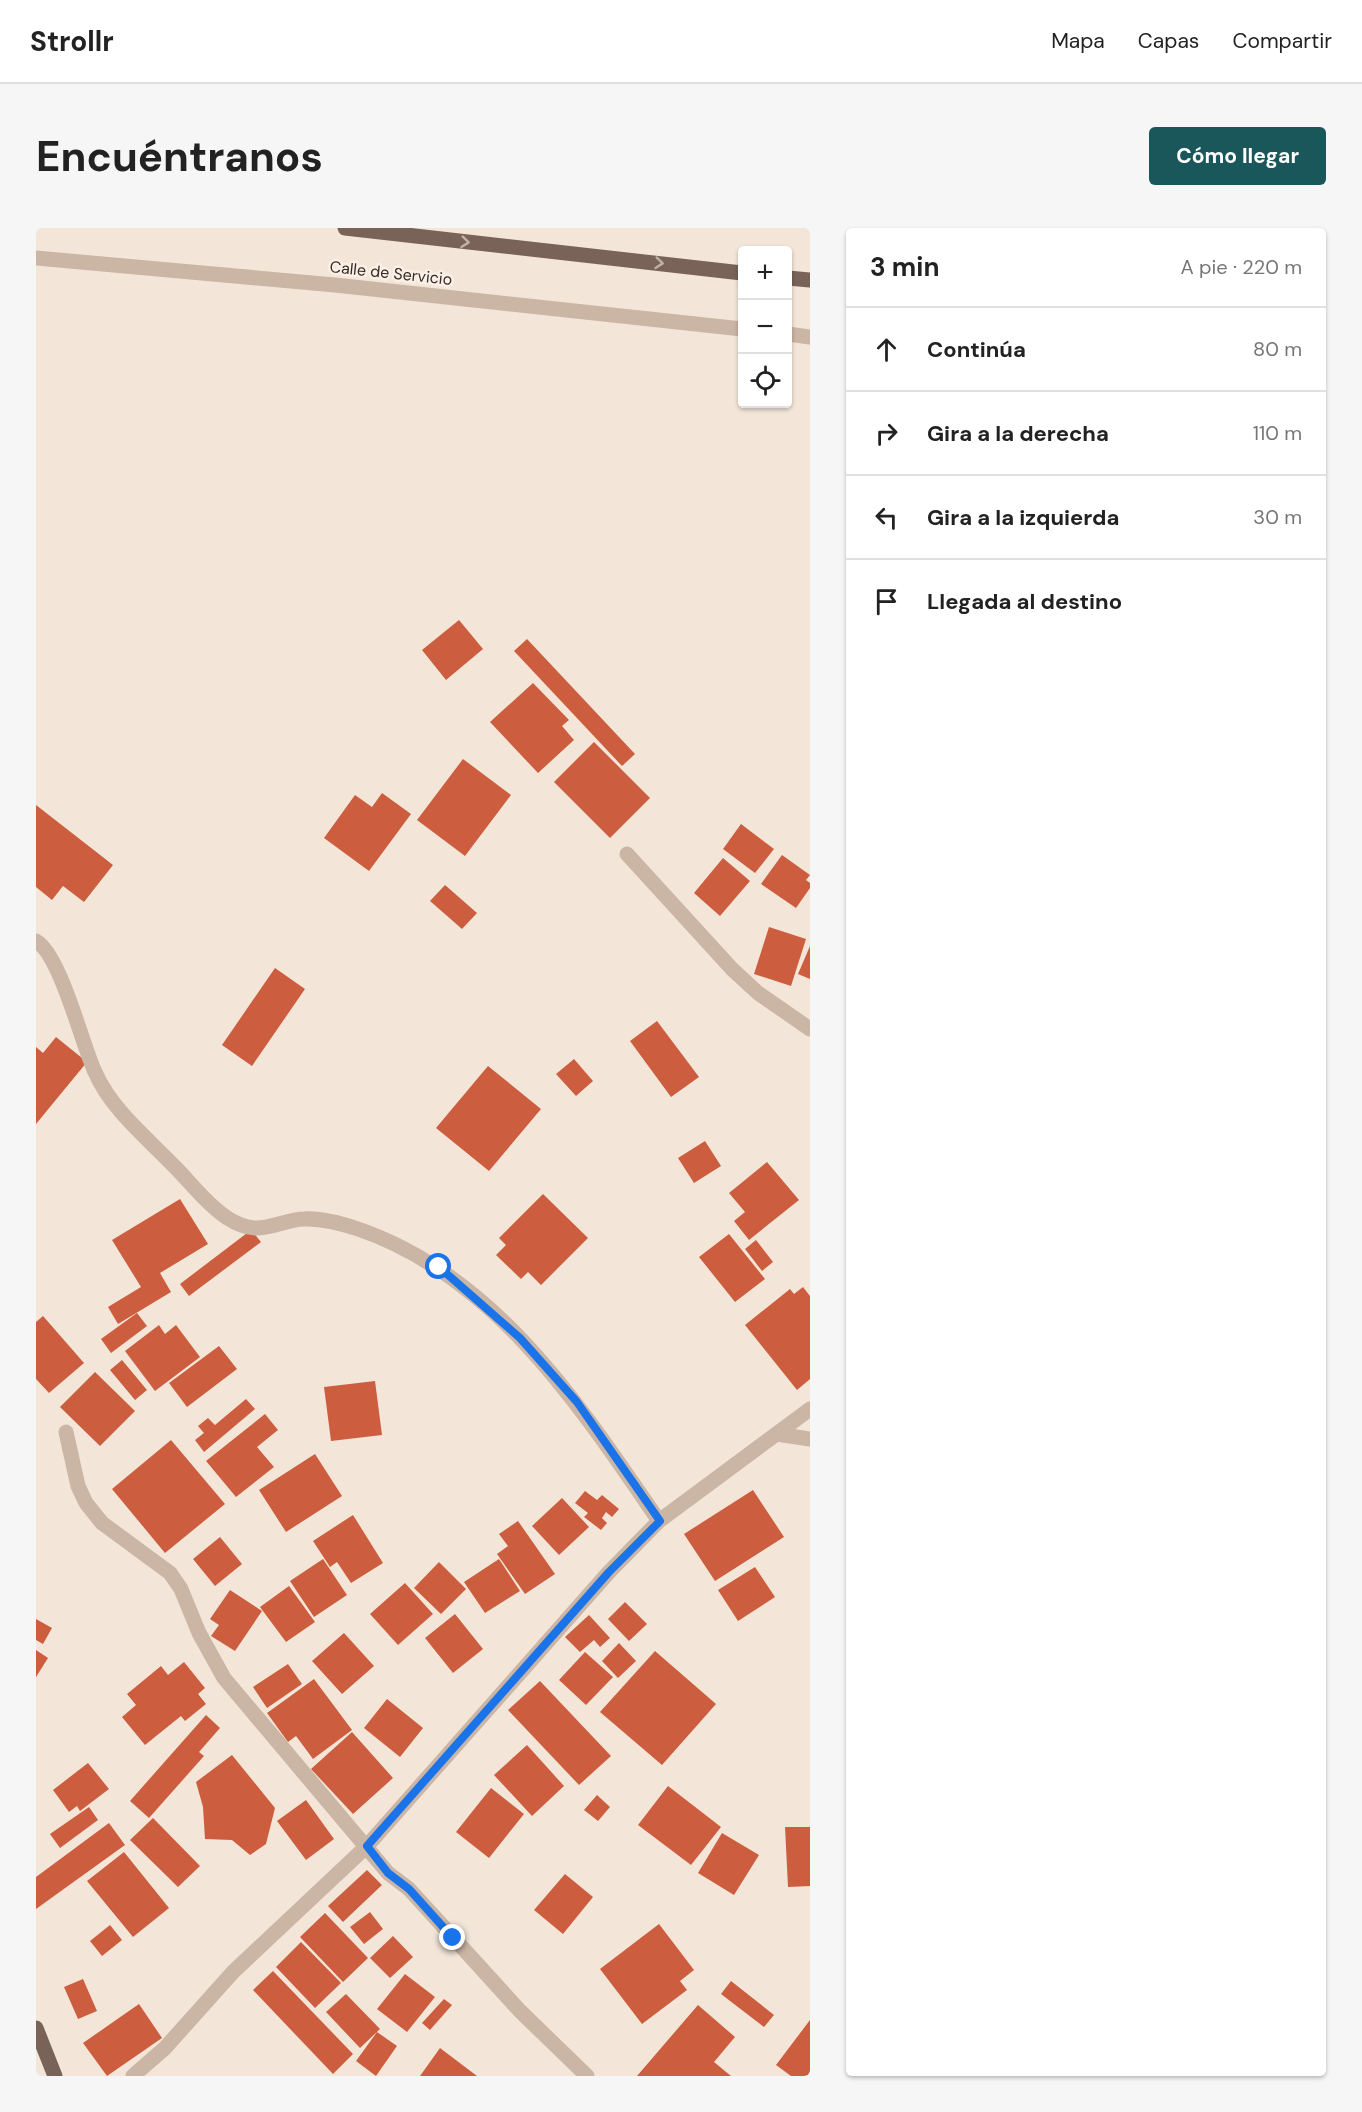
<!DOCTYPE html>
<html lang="es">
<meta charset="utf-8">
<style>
body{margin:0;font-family:"DM Sans",sans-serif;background:#f6f6f6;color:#222}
.controls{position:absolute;right:18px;top:18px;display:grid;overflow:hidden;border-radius:6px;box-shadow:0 2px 4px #0004}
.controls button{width:54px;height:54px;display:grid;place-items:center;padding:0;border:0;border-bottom:2px solid #e0e0e0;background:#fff;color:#222;font:30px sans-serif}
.stop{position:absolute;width:18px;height:18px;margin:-14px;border:4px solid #1a73e8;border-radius:50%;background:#fff}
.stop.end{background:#1a73e8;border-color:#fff;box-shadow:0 2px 6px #0008}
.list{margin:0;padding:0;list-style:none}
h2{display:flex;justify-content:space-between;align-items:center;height:78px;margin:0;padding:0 24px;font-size:26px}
h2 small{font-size:20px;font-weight:400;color:#767676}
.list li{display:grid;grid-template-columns:39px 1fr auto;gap:18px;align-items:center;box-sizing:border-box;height:84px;padding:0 24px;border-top:2px solid #e0e0e0}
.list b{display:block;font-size:22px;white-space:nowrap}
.list em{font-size:20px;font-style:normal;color:#767676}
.icon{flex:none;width:33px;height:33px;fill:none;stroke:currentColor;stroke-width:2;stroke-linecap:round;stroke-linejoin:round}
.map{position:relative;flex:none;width:774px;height:1848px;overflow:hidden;border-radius:6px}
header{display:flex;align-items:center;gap:36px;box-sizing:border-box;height:84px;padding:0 30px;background:#fff;border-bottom:2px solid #e0e0e0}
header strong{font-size:28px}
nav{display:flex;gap:33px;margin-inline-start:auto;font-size:21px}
.intro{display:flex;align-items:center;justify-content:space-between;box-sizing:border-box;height:144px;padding:0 36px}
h1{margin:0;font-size:42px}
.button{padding:15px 27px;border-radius:6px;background:#1a575a;color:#fff;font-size:21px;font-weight:700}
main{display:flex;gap:36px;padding:0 36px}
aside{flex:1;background:#fff;border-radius:6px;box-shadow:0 2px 4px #0004}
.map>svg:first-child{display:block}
.building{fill:#cc5d3e}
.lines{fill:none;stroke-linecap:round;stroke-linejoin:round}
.street{stroke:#cbb5a5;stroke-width:15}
.primary{stroke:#796257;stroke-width:15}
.oneway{stroke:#c0b0a6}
.route{stroke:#1a73e8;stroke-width:8}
.labels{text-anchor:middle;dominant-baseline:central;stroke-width:5;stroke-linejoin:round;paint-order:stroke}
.street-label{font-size:16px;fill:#372b27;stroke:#faf0e6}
</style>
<header>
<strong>Strollr</strong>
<nav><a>Mapa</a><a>Capas</a><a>Compartir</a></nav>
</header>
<div class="intro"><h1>Encuéntranos</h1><a class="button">Cómo llegar</a></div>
<main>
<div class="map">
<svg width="774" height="1848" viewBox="0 0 774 1848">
<rect width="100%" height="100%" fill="#f3e6d9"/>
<path class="building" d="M423,392L447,421L410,452L386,422Z
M491,411L599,526L586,538L478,423Z
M497,455L533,492L526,498L538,512L502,545L454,494Z
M558,514L614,570L574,610L518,554Z
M427,531L475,567L429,628L381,592Z
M346,565L375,586L333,643L288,610L319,567L336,579Z
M0,577L77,637L48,674L27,658L16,672L0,659Z
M705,596L738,621L719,645L687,621Z
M746,627L774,647L770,652L774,655V660L760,680L725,656Z
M687,630L714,653L684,688L658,665Z
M409,657L441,685L426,701L394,673Z
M733,699L770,711L755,758L718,746Z
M774,718V751L762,746Z
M239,740L269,761L216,838L186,817Z
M621,793L663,849L635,869L594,813Z
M20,809L51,834L0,896V819L7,825Z
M538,831L557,853L540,868L520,846Z
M452,838L505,881L453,943L400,900Z
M669,913L685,938L658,955L642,930Z
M731,934L763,972L713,1012L698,993L709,984L693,965Z
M507,966L552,1010L505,1057L492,1044L485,1051L460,1027L470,1017L463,1010Z
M144,971L172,1016L124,1045L135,1064L82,1096L72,1079L105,1059L76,1012Z
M215,1002L225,1014L153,1068L144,1056Z
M693,1006L729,1051L699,1074L663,1029Z
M720,1012L737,1034L726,1043L709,1021Z
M767,1059L774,1068V1151L761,1162L709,1097L754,1061L758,1066Z
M101,1085L111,1098L75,1125L65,1111Z
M7,1088L48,1135L13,1165L0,1151V1094Z
M123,1097L129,1106L140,1097L164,1129L119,1163L89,1123Z
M183,1118L201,1141L151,1179L133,1155Z
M86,1132L111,1162L99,1172L74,1142Z
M59,1144L99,1183L64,1218L24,1179Z
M339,1153L346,1207L295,1213L288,1159Z
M210,1171L219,1181L168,1224L159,1212L168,1205L162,1198L172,1190L179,1197Z
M229,1186L242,1202L221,1219L238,1239L200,1269L170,1233Z
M135,1212L189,1276L129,1325L76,1261Z
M279,1226L306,1268L250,1304L223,1262Z
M717,1262L748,1309L679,1353L648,1306Z
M549,1263L561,1272L566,1267L583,1281L576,1289L570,1284L566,1290L571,1295L565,1302L548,1289L552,1285L539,1275Z
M526,1270L553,1299L523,1327L496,1298Z
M317,1287L347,1335L315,1355L301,1334L294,1339L277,1313Z
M482,1293L519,1346L489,1366L461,1326L472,1318L463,1306Z
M184,1309L206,1336L179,1358L157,1331Z
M287,1331L311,1367L278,1389L254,1353Z
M463,1331L484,1363L449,1385L428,1354Z
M403,1334L430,1361L405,1386L378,1360Z
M719,1339L739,1369L702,1393L682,1362Z
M369,1355L397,1386L362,1417L334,1386Z
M253,1358L279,1394L250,1414L224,1379Z
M194,1362L226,1383L199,1423L175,1408L183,1397L174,1391Z
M589,1374L611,1396L593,1413L572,1391Z
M419,1386L447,1421L417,1445L389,1410Z
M553,1387L574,1410L564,1419L558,1412L544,1424L529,1409Z
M0,1391L16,1400L7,1416L0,1412Z
M308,1405L338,1438L306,1466L276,1433Z
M583,1415L600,1433L582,1450L566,1433Z
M0,1422L12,1430L0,1449Z
M619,1423L680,1476L626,1537L564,1484Z
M549,1424L577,1449L550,1477L523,1452Z
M148,1434L169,1460L162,1466L170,1476L149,1493L145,1488L109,1517L86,1489L100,1477L91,1466L125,1438L132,1447Z
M252,1436L266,1456L231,1480L217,1459Z
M278,1451L316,1502L277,1531L260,1508L252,1514L231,1485Z
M504,1453L575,1528L543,1557L472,1482Z
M351,1471L387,1500L364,1529L328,1500Z
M170,1487L184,1500L163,1524L168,1528L113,1590L94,1573Z
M316,1504L357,1550L317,1586L275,1541Z
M491,1517L528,1558L496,1588L458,1547Z
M196,1527L239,1580L230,1616L214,1627L196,1612L169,1611L167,1579L160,1554Z
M52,1535L73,1561L44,1583L41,1578L33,1584L17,1562Z
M632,1558L685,1599L655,1637L602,1597Z
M455,1560L488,1586L453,1630L420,1604Z
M561,1567L574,1579L562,1593L548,1582Z
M270,1572L298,1611L270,1632L241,1593Z
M53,1579L62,1592L24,1620L14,1606Z
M117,1590L164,1638L142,1659L94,1612Z
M73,1595L89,1617L0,1681V1649Z
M749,1599H774V1658L752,1659Z
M686,1605L723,1627L698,1667L662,1645Z
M88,1624L133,1680L97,1709L51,1653Z
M331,1642L346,1657L307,1694L292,1678Z
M529,1646L557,1669L527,1706L498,1682Z
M334,1684L347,1701L328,1716L314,1699Z
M289,1685L332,1730L307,1754L264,1709Z
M623,1696L658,1742L644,1753L651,1762L606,1796L564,1741Z
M74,1697L86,1712L66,1728L54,1713Z
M357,1708L377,1729L354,1750L334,1730Z
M265,1714L305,1755L279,1780L240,1739Z
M237,1743L317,1826L297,1846L217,1762Z
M369,1746L399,1769L371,1804L341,1781Z
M47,1751L61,1783L42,1791L28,1759Z
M695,1753L738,1787L728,1799L685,1766Z
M310,1766L344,1801L324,1820L290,1784Z
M408,1771L416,1777L394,1802L386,1795Z
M103,1776L126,1810L71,1848L47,1815Z
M662,1777L699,1809L678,1834L695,1848H601Z
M774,1792V1848H755L740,1837Z
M341,1804L361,1818L340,1848L320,1833Z
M404,1820L441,1848H384Z"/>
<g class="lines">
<path class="street" d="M0,30L299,57L706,101
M752,106L774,109
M591,626L696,741L722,765L774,801
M0,713C24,726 46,816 59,844C75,881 110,909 138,938C148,948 158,960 169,971C182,984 199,999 219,1000C235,1001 252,991 268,991C283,990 307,996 322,1001C460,1048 544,1178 623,1293
M30,1204L42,1258L50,1275L66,1295L134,1345L145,1361L163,1405L188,1450L352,1645L373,1661L484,1783L551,1848
M741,1206L774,1211
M97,1848L129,1820L197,1744L331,1618L573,1344L623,1293L774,1181"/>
<path class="primary" d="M309,0L706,45
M752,50L774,52
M0,1800L19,1848"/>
</g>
<defs><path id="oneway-chevron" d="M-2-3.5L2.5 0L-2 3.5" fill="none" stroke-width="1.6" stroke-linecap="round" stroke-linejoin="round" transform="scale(1.5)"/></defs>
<g class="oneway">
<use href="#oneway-chevron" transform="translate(429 14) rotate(6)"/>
<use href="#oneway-chevron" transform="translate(623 35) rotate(6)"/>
</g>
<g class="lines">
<path class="route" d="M403,1039L484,1110L541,1174L624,1293L573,1344L331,1618L352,1645L373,1661L417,1710"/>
</g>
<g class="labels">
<g class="street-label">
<text transform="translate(355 45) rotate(6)">Calle de Servicio</text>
</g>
</g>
</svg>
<div class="controls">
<button>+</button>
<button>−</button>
<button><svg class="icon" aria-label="locate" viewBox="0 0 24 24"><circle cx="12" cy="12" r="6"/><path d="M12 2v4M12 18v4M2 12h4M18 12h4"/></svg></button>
</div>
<div class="stop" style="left:403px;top:1039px"></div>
<div class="stop end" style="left:417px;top:1710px"></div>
</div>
<aside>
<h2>3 min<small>A pie · 220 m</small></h2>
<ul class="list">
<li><svg class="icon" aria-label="ahead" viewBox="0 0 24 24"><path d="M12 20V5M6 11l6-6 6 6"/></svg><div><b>Continúa</b></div><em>80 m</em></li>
<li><svg class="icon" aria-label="right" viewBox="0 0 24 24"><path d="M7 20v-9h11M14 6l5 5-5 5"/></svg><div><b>Gira a la derecha</b></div><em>110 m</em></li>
<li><svg class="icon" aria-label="left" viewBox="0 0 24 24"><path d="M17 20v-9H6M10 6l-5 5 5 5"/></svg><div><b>Gira a la izquierda</b></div><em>30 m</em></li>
<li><svg class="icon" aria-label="arrive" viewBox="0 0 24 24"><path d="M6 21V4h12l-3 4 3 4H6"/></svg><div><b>Llegada al destino</b></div></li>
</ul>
</aside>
</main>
